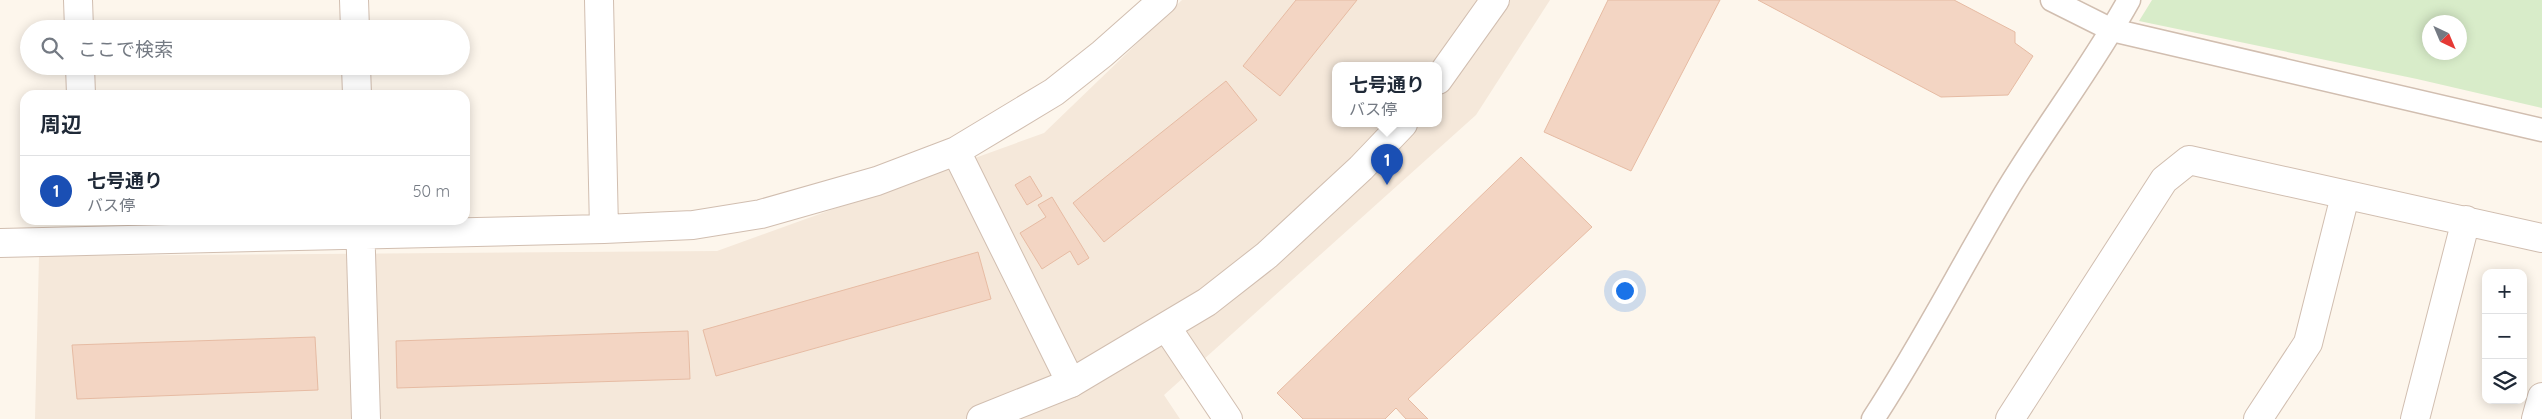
<!DOCTYPE html>
<html lang="ja">
<meta charset="utf-8">
<style>
body{margin:0;font-family:Quicksand,"Noto Sans JP",sans-serif;background:#f2f2f3;color:#1f2937}
.controls{position:absolute;right:15px;bottom:15px;display:grid;overflow:hidden;border-radius:10px;box-shadow:0 2px 12px #0003}
.controls button{width:45px;height:45px;display:grid;place-items:center;padding:0;border:0;border-bottom:1px solid #e0e1e3;background:#fff;color:#1f2937;font:25px sans-serif}
.compass{position:absolute;left:2422px;top:15px;width:45px;height:45px;border-radius:50%;background:#fff;box-shadow:0 2px 12px #0003;rotate:136deg}
.you{position:absolute;left:1624px;top:290px;width:18px;height:18px;margin:-12px;border:4px solid #fff;border-radius:50%;background:#1a73e8;box-shadow:0 0 0 8px #1a73e833}
.badge{display:grid;place-items:center;width:32px;height:32px;border-radius:50%;background:#ea580c;color:#fff;font-size:16px;font-weight:700}
.pin{position:absolute;translate:-50% -41px;filter:drop-shadow(0 1px 2px #0008)}
.pin::after{content:'';position:absolute;top:26px;width:18px;height:15px;background:inherit;clip-path:polygon(0 0,100% 0,50% 100%)}
.popup{position:absolute;left:1332px;top:62px;width:110px;height:65px;box-sizing:border-box;display:grid;place-content:center;border-radius:10px;background:#fff;filter:drop-shadow(0 1px 4px #0005);font-size:16px;white-space:nowrap;color:#747a83}
.popup b{font-size:19px;color:#1f2937}
.popup::after{content:'';position:absolute;left:50%;top:100%;margin-left:-10px;border:10px solid transparent;border-top-color:#fff}
.list{margin:0;padding:0;list-style:none}
h2{display:flex;justify-content:space-between;align-items:center;height:65px;margin:0;padding:0 20px;font-size:21px}
h2 small{font-size:16px;font-weight:400;color:#747a83}
.list li{display:grid;grid-template-columns:32px 1fr auto;gap:15px;align-items:center;box-sizing:border-box;height:70px;padding:0 20px;border-top:1px solid #e0e1e3}
.list b{display:block;font-size:19px;white-space:nowrap}
.list p{margin:0;font-size:16px;white-space:nowrap;color:#747a83}
.list em{font-size:16px;font-style:normal;color:#747a83}
.icon{flex:none;width:28px;height:28px;fill:none;stroke:currentColor;stroke-width:2;stroke-linecap:round;stroke-linejoin:round}
.map{position:relative;flex:none;width:2542px;height:419px;overflow:hidden}
.search{position:absolute;background:#fff;box-shadow:0 2px 12px #0003;left:20px;top:20px;width:450px;height:55px;display:flex;align-items:center;gap:12px;box-sizing:border-box;padding:0 18px;border-radius:28px;color:#747a83;font-size:19px}
.panel{position:absolute;background:#fff;box-shadow:0 2px 12px #0003;left:20px;top:90px;width:450px;height:135px;border-radius:15px}
.map>svg:first-child{display:block}
.residential{fill:#f5e8da;fill-rule:evenodd}
.green{fill:#d8ecc9;fill-rule:evenodd}
.building{fill:#f3d5c3;stroke:#e6bba3}
.lines{fill:none;stroke-linecap:round;stroke-linejoin:round}
.pedestrian-casing{stroke:#d1beb0;stroke-width:25}
.minor-casing{stroke:#d1beb0;stroke-width:30}
.tertiary-casing{stroke:#d1beb0;stroke-width:30}
.pedestrian{stroke:#fff;stroke-width:22}
.minor{stroke:#fff;stroke-width:28}
.tertiary{stroke:#fff;stroke-width:28}
</style>
<div class="map">
<svg width="2542" height="419" viewBox="0 0 2542 419">
<rect width="100%" height="100%" fill="#fdf6ec"/>
<path class="residential" d="M1182,0H1550L1476,115L1164,395L1180,419H35L39,256L717,251L1044,133ZM1336,66H1438V124H1336Z"/>
<path class="green" d="M2152,0H2542V108L2417,79L2139,21ZM2430,22H2460V52H2430Z"/>
<path class="building" d="M1296,0H1357L1280,96L1243,66Z
M1608,0H1720L1631,171L1544,132Z
M1758,0H1954L2015,32V43L2033,56L2008,95L1941,97Z
M1226,81L1257,120L1104,242L1073,203Z
M1521,157L1592,227L1408,399L1428,419H1406L1396,408L1385,419H1303L1277,393Z
M1030,176L1042,196L1027,205L1015,185Z
M1052,197L1089,258L1078,265L1070,251L1042,269L1020,233L1046,217L1038,205Z
M978,252L991,299L716,376L703,330Z
M688,331L690,379L397,388L396,341Z
M315,337L318,390L77,399L72,345Z"/>
<g class="lines">
<defs>
<path id="pedestrian" d="M2052,0L2112,30L2542,130
M1873,419C1921,346 1961,267 2006,192C2045,127 2092,67 2129,0"/>
<path id="minor" d="M78,0L79,29
M354,0L355,29
M599,0L604,229
M80,66L81,95
M356,66L357,95
M956,151L1071,383
M360,220L366,419
M0,243L604,229L693,225L761,214L877,181L956,151L1054,92L1102,54L1163,0
M2010,419L2164,180L2189,160L2542,238
M2258,419L2308,343L2345,196
M2415,419L2466,220
M2536,419L2542,397"/>
<path id="tertiary" d="M1438,80L1495,0
M1167,328L1228,419
M981,419L1071,383L1207,302L1267,255L1361,168L1403,124"/>
</defs>
<use href="#pedestrian" class="pedestrian-casing"/>
<use href="#minor" class="minor-casing"/>
<use href="#tertiary" class="tertiary-casing"/>
<use href="#pedestrian" class="pedestrian"/>
<use href="#minor" class="minor"/>
<use href="#tertiary" class="tertiary"/>
</g>
</svg>
<div class="controls">
<button>+</button>
<button>−</button>
<button><svg class="icon" aria-label="layers" viewBox="0 0 24 24"><path d="M12 4l9 5-9 5-9-5zM3 14l9 5 9-5"/></svg></button>
</div>
<svg class="compass" viewBox="-18 -18 36 36"><path d="M0-13l5 13h-10z" fill="#e53935"/><path d="M0 13l5-13h-10z" fill="#747a83"/></svg>
<div class="you"></div>
<div class="pin badge" style="left:1387px;top:185px;background:#1a4fb4">1</div>
<div class="popup"><b>七号通り</b>バス停</div>
<div class="search"><svg class="icon" aria-label="search" viewBox="0 0 24 24"><circle cx="10" cy="10" r="6"/><path d="M15 15l6 6"/></svg>ここで検索</div>
<section class="panel">
<h2>周辺<small></small></h2>
<ul class="list">
<li><span class="badge" style="background:#1a4fb4">1</span><div><b>七号通り</b><p>バス停</p></div><em>50 m</em></li>
</ul>
</section>
</div>
